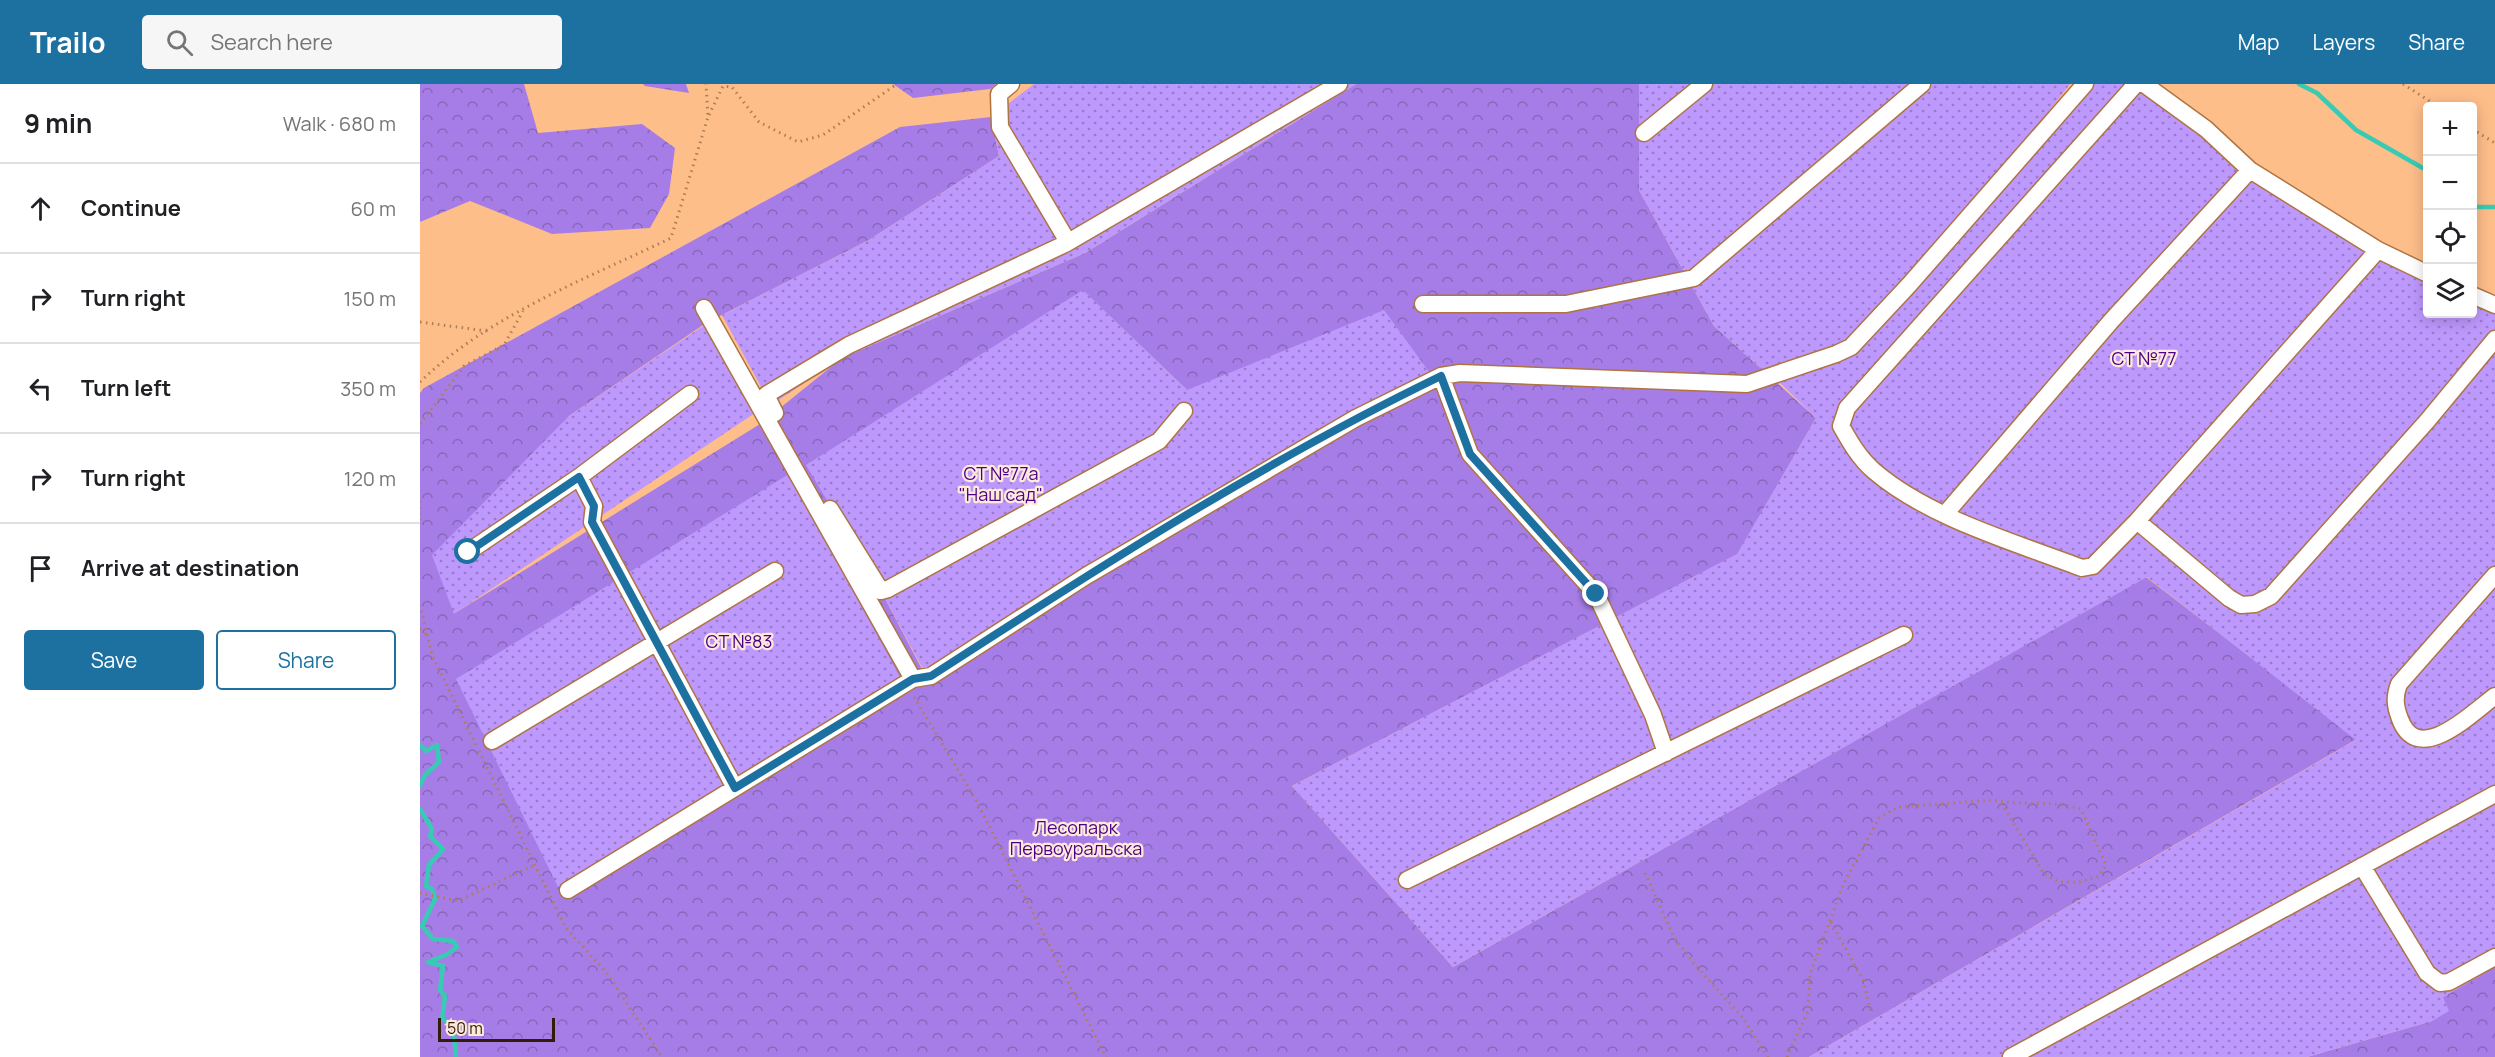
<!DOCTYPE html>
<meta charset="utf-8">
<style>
body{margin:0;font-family:Manrope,sans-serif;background:#f6f6f6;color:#202124}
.controls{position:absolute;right:18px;top:18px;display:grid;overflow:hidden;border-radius:6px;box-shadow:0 3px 15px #0003}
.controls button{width:54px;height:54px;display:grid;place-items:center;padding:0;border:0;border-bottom:2px solid #e0e0e0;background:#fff;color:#202124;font:30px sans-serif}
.scale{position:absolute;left:18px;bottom:15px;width:117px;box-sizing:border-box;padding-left:6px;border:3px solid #331c06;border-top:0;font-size:16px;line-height:21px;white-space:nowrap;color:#331c06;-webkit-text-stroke:4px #feeadb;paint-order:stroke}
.stop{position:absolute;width:18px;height:18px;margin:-14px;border:4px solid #1d71a1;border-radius:50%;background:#fff}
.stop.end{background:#1d71a1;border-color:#fff;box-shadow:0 2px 6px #0008}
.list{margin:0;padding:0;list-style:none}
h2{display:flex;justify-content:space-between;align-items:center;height:78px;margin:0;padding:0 24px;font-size:26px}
h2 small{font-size:20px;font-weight:400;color:#757577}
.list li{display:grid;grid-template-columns:39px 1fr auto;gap:18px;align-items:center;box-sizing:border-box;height:90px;padding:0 24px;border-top:2px solid #e0e0e0}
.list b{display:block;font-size:22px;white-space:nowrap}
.list em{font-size:20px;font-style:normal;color:#757577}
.actions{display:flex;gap:12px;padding:18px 24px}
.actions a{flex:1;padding:14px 0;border:2px solid #1d71a1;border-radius:6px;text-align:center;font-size:21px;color:#1d71a1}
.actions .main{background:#1d71a1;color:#fff}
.icon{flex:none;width:33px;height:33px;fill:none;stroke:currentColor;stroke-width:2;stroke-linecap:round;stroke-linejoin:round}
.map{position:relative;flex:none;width:2075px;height:973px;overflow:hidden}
header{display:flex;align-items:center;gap:36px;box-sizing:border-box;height:84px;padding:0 30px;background:#1d71a1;color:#fff}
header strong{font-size:28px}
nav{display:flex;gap:33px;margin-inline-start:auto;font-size:21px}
.search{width:420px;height:54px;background:#f6f6f6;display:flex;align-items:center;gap:15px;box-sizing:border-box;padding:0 21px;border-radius:6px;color:#757577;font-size:22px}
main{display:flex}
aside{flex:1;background:#fff}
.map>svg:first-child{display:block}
.forest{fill:url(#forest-crowns);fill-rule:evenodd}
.garden{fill:url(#garden-dots)}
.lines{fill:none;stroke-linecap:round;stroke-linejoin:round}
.stream{stroke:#38cbb4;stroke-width:4.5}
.minor-casing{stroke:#af7441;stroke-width:19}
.path{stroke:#ad7e55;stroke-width:3;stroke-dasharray:1.5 4.5;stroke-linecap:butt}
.minor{stroke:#fff;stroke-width:16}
.route{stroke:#1d71a1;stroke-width:8}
.labels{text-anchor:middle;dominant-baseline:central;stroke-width:4.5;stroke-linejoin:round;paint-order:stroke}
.park-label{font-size:18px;fill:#4c0089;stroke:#feeadb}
</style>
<header>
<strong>Trailo</strong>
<div class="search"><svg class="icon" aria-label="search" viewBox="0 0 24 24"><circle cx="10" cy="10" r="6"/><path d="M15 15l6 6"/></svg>Search here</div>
<nav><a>Map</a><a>Layers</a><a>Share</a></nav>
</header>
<main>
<aside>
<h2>9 min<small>Walk · 680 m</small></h2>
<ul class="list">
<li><svg class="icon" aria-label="ahead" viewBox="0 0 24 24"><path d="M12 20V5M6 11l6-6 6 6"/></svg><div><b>Continue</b></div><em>60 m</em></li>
<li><svg class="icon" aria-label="right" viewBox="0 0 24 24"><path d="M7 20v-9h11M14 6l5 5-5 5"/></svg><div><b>Turn right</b></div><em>150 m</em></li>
<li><svg class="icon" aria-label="left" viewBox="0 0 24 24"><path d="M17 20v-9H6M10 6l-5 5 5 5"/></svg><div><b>Turn left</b></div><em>350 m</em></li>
<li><svg class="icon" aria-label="right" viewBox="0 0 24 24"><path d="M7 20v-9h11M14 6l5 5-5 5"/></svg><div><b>Turn right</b></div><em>120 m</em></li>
<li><svg class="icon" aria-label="arrive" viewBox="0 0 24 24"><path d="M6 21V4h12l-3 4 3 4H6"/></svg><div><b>Arrive at destination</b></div></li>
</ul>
<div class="actions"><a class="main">Save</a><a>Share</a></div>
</aside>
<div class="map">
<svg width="2075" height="973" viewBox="0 0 2075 973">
<defs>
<pattern id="forest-crowns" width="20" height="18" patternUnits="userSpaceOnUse" patternTransform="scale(1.5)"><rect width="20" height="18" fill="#a67de7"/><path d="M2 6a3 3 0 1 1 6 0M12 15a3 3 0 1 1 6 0" fill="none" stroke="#8866b9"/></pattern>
<pattern id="garden-dots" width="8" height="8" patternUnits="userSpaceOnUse" patternTransform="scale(1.5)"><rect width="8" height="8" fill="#bd98fd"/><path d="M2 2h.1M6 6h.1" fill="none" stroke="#9a7bcb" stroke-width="1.8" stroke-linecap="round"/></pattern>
</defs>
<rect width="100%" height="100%" fill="#febe8a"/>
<path class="forest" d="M0,0H104L118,49L222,40L255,64L249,110L230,144L132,150L50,117L0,138Z
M223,0H266L269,9L225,2Z
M473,0H576L570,5L493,14Z
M936,0H1219V106L1294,242L1396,334L1318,470L872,702L1033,883L1726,493L1937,655L1389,973H0V309L4,304L480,43L571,33L579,72L449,156L286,239L149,332L35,529L340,340L422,274L665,169ZM663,207L767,306L504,589L461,507Z
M2075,883V973H1887L2012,937L2023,913Z"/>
<path class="garden" d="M614,0H936L665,169L422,274L351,321L302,231L449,156L579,72L571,33Z
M1219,0H1650L1562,112L1427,258L1347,290L1294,242L1219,106Z
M1661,0H1727L1891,126L2007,188L2008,230H2052L2053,210L2075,220V883L2023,913L2029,927L2012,937L1887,973H1389L1936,656L1727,493L1033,883L872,702L1317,470L1396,334L1359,298L1432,267Z
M663,206L767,306L964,226L1015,296L505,589L461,507L386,381Z
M295,234L344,323L34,530L12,471L149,332Z
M369,390L480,593L138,803L36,595Z"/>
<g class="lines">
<path class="stream" d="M1879,0L1897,9L1936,46L2008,87
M2052,119L2058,123H2075
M0,661L6,667L17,661L19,678L5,691L0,701
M0,725L12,745L10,752L23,765L9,781L6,802L12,805L15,815L2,842L13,855L33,857L37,863L26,871L8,878L23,882L20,906L25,912L22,935L33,940L36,973"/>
<defs>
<path id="minor" d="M591,0L579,10L580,43L648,158
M1716,0L1427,324L1421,342C1430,358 1439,374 1454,387C1509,434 1594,458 1662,484L1673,482L1717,437L1958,166
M1724,0L1786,45L1830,86L1958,166L2008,190
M1224,49L1284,0
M2052,211L2075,221
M1003,220H1146L1274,194L1502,0
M284,224L493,595L511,592L666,492L936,334L1021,292L1040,289L1327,300L1416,270L1431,263L1489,201L1665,0
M1021,292L1050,370L1176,510L1233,631L1246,669
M355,329L346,311L429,261L645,160L919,0
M159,393L174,422L172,438L315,704
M410,425L461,507L468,505L739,357L764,327
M1526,429L1692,236L1830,86
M1717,437L1809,514L1821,521L1835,520L1851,512L2008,336L2075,255
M48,468L159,393L270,310
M2075,491L1979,600C1974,613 1975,622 1980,635C1998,684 2053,628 2075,612
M72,657L355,487
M1942,782L2007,889L2020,899L2029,898L2075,873
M987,796L1484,551
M148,806L493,595
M1591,973L2075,710"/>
</defs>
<use href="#minor" class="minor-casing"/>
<path class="path" d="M1983,0L2017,22
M289,31L303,2L312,3L339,38L378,58L403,51L477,0
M2052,45L2075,59
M0,238L67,247
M0,298C69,231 166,195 251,154L288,33L286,0
M0,340L44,282L84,261L103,227
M0,417V440
M0,521L12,571L56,661
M0,545L6,550
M494,613L556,716L686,973
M59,667L146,844L187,889L242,973
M1225,789L1254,853L1276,882L1323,934L1348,973
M0,809L38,817L114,781
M1411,838L1443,896L1451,929
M1367,973L1388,927L1390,890L1424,799L1459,734L1478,723L1573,716C1602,722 1632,716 1661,725L1686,781L1679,792L1659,798H1639L1624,790L1581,718"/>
<use href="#minor" class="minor"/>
</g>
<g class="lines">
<path class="route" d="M48,468L159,393L174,422L172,438L315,704L493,595L511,592C676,485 843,378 1021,292L1050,370L1176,510"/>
</g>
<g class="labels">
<g class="park-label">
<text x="1724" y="274">СТ №77</text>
<text x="581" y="389">СТ №77а<tspan x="581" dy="21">"Наш сад"</tspan></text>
<text x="319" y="557">СТ №83</text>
<text x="656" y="743">Лесопарк<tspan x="656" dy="21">Первоуральска</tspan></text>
</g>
</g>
</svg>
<div class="controls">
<button>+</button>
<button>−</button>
<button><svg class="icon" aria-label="locate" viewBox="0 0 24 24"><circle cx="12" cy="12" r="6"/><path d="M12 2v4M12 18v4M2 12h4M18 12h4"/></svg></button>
<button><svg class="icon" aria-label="layers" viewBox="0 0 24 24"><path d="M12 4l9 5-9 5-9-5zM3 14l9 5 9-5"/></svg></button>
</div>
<div class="scale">50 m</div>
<div class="stop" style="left:48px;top:468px"></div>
<div class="stop end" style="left:1176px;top:510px"></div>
</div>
</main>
